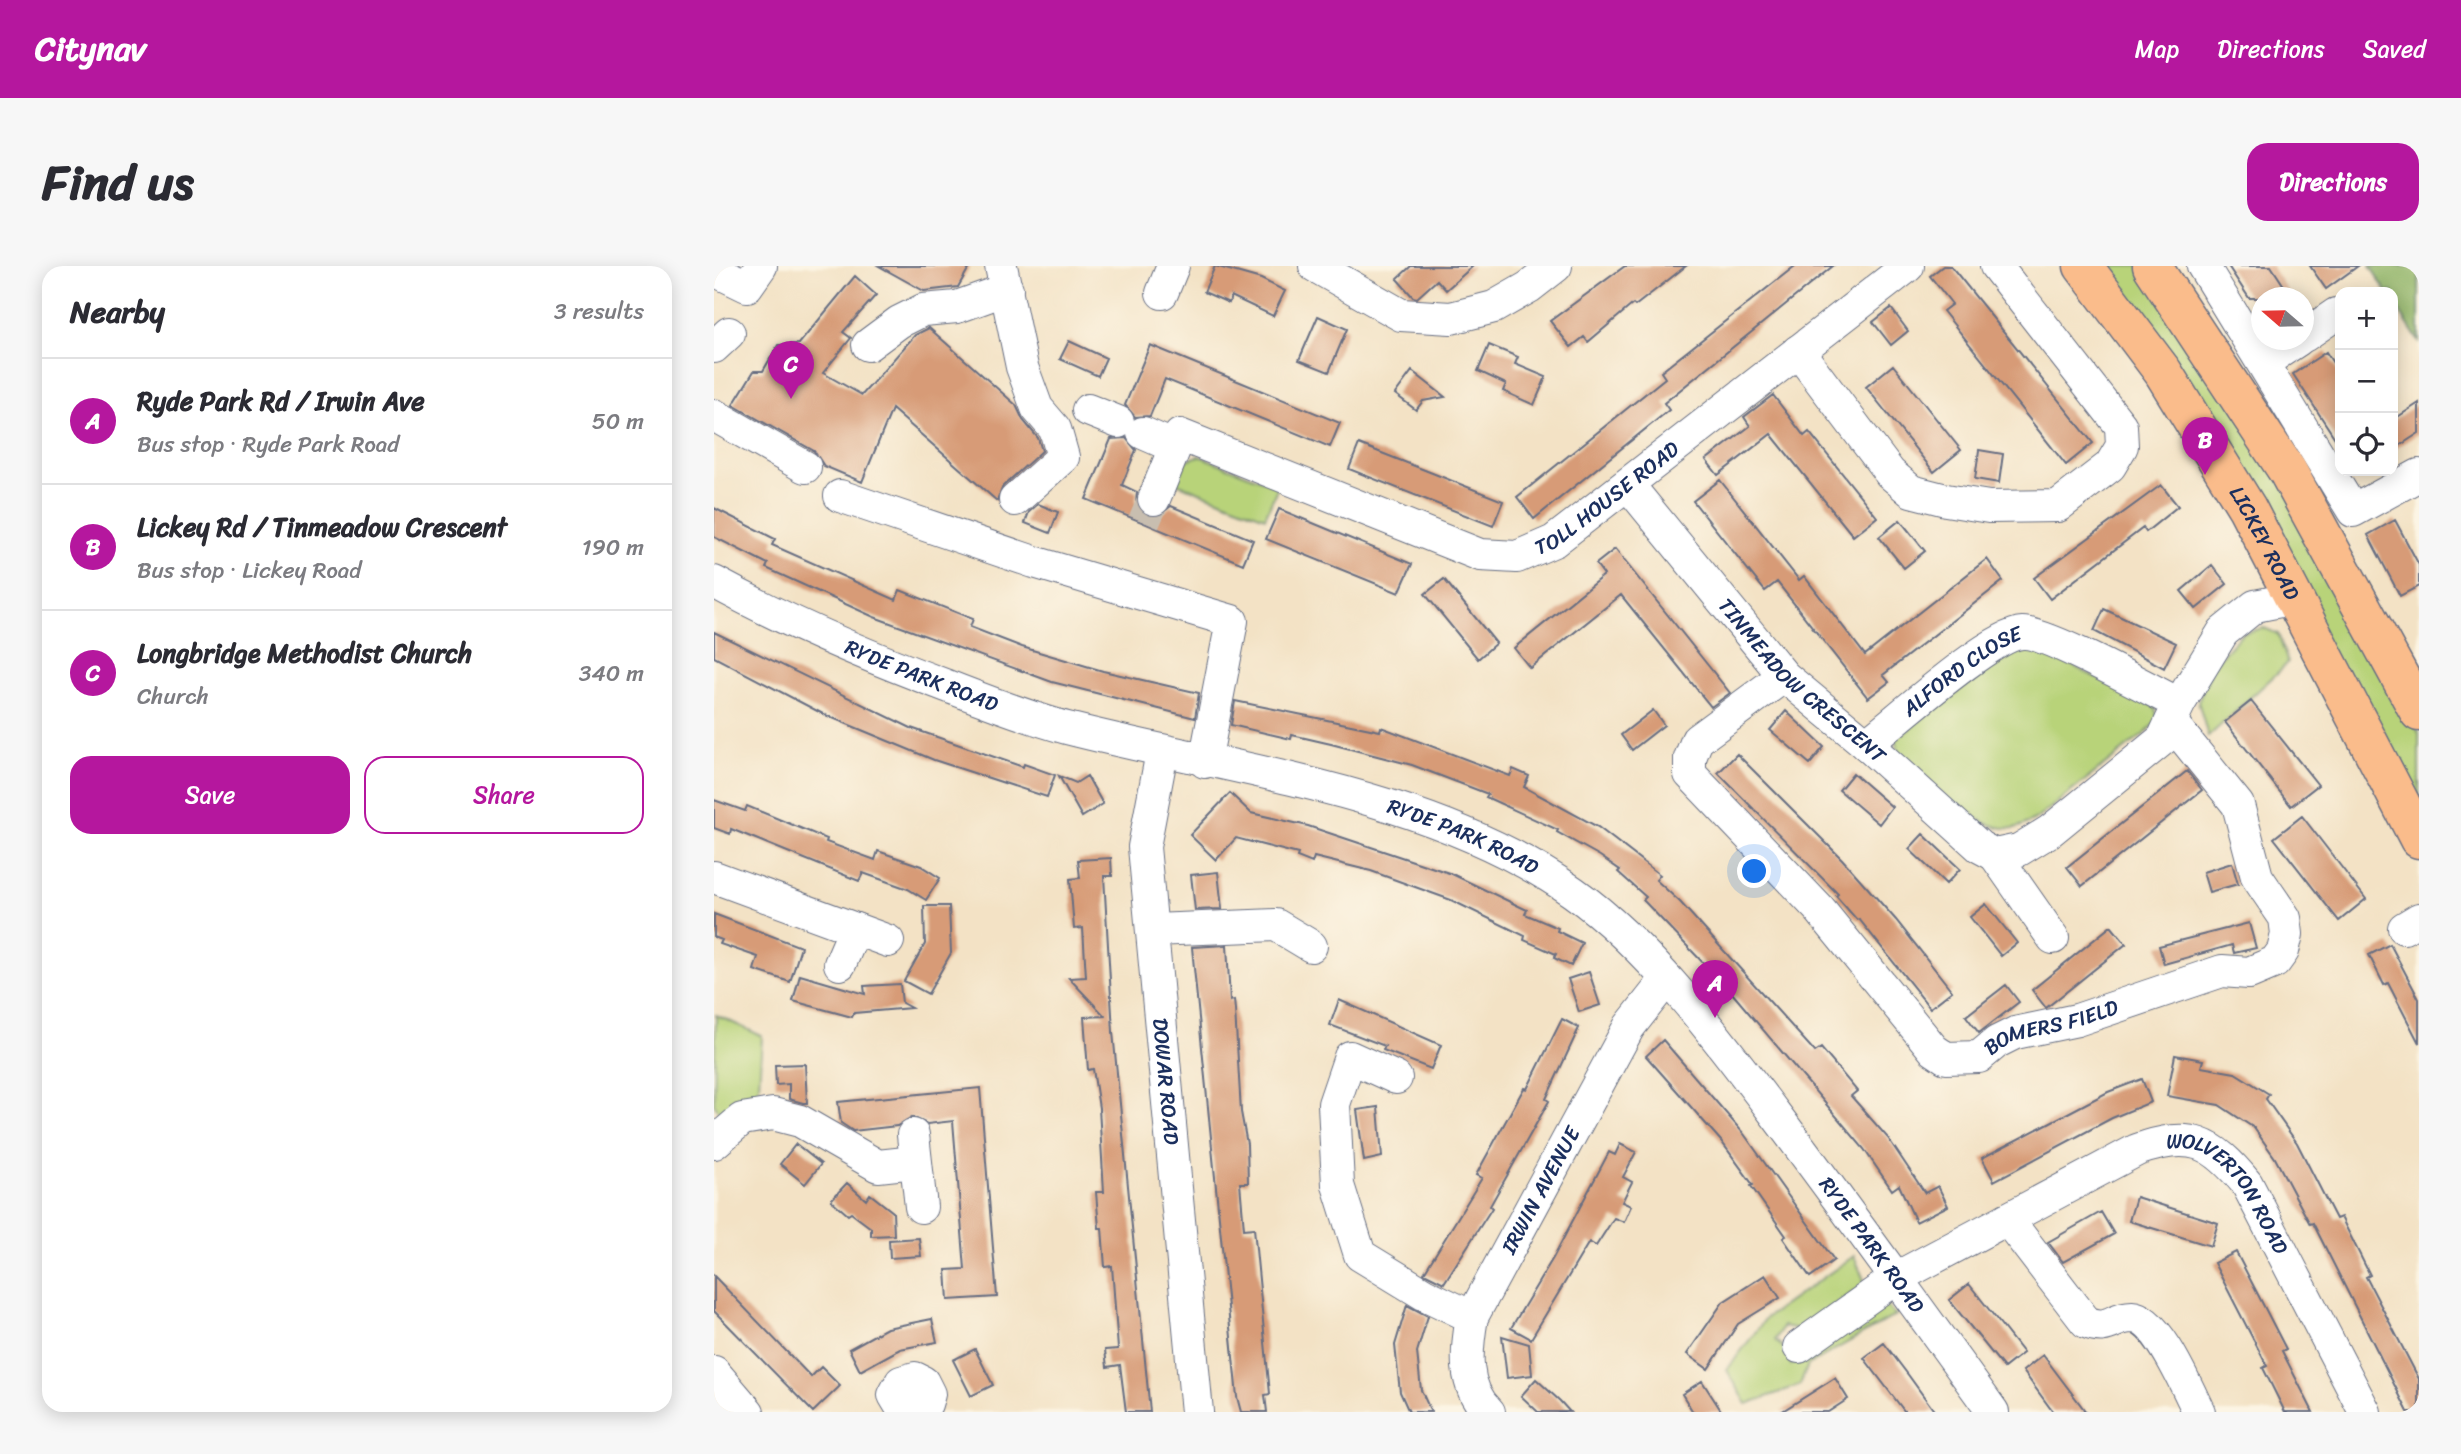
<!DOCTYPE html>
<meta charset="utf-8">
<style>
body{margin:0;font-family:Sriracha,sans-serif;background:#f7f7f7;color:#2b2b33}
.controls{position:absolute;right:21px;top:21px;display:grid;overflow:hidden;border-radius:14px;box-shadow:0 4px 18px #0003}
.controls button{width:63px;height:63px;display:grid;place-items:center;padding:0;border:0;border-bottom:2px solid #e1e1e2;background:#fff;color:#2b2b33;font:35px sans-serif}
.compass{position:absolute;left:1537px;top:21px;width:63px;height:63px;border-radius:50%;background:#fff;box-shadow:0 4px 18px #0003;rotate:290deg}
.you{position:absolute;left:1041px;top:606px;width:24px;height:24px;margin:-18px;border:5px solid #fff;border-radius:50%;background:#1a73e8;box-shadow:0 0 0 10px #1a73e833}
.badge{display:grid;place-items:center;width:46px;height:46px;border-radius:50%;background:#b5179e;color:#fff;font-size:23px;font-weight:700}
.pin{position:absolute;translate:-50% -58px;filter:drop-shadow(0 2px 4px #0008)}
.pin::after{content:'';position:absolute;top:37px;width:24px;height:21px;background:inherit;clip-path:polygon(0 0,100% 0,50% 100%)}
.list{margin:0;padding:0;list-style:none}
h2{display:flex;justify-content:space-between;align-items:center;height:91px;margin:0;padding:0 28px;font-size:30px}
h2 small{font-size:23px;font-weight:400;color:#7c7c81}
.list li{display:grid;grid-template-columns:46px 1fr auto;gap:21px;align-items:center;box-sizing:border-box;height:126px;padding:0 28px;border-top:2px solid #e1e1e2}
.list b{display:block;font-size:26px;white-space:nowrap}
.list p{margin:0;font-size:23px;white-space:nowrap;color:#7c7c81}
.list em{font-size:23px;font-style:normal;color:#7c7c81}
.actions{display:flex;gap:14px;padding:21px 28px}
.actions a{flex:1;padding:16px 0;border:2px solid #b5179e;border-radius:21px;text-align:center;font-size:24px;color:#b5179e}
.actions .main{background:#b5179e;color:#fff}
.icon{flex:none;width:38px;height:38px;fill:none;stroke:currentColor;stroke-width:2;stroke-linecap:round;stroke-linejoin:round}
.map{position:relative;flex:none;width:1705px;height:1146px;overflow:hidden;border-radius:21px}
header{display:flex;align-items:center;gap:42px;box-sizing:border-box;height:98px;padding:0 35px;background:#b5179e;color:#fff}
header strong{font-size:33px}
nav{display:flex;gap:38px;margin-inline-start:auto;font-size:24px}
.intro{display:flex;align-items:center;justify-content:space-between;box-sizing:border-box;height:168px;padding:0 42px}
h1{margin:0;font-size:49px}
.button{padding:18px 32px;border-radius:21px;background:#b5179e;color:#fff;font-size:24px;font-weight:700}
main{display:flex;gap:42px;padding:0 42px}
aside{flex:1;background:#fff;border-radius:21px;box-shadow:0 4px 18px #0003}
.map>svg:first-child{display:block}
.green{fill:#b8d379;stroke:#6a816c;stroke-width:2}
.forest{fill:#92b569;stroke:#567264;stroke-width:2}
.building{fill:#d79b77}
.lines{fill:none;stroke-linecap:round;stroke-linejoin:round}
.minor-tunnel{stroke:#c8beb0;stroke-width:32;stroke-dasharray:32 16;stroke-linecap:butt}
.minor-casing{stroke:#676e82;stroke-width:34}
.major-casing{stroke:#676e82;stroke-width:41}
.minor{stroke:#fff;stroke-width:32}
.major{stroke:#fabc8b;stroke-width:38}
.labels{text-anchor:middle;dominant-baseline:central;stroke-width:5;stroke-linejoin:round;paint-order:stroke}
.street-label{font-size:21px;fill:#1b2f5e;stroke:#fcf5e5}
</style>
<header>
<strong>Citynav</strong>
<nav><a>Map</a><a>Directions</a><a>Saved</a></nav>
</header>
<div class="intro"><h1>Find us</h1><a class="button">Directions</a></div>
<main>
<aside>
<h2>Nearby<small>3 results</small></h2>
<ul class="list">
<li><span class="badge">A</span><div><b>Ryde Park Rd / Irwin Ave</b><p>Bus stop · Ryde Park Road</p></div><em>50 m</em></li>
<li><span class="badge">B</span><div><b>Lickey Rd / Tinmeadow Crescent</b><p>Bus stop · Lickey Road</p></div><em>190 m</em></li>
<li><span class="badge">C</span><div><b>Longbridge Methodist Church</b><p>Church</p></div><em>340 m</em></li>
</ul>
<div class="actions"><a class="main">Save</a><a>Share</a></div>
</aside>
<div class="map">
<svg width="1705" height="1146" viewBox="0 0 1705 1146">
<rect width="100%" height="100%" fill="#fcf5e5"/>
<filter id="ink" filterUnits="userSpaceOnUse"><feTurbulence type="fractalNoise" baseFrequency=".0143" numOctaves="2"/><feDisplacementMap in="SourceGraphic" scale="14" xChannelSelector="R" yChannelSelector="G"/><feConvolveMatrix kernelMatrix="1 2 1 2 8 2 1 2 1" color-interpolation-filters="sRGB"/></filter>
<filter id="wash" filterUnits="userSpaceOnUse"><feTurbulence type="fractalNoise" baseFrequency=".00686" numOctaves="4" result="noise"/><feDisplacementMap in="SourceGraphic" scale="28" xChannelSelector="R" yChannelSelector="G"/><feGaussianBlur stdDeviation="1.57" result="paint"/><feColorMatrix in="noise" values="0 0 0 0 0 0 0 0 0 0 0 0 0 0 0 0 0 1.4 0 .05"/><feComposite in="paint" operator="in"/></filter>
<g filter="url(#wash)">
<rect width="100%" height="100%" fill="#f3e2c5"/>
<path class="green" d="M1384,0H1428L1559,199L1705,467V544Z
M485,190L564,220L551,251L462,217L472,194Z
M1550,362L1564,368L1574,397L1494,471L1484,435L1500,398L1528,367Z
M1310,379L1333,387L1441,441L1444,454L1434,465L1321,554C1314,557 1306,561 1300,562C1261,567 1212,512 1184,489L1182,473L1292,385Z
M2,749L48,770L44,837L8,851L0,838Z
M1140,990L1150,1014L1146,1022L1084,1063L1069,1060L1061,1074L1072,1084L1077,1099L1170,1038L1182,1049L1094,1099L1086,1119L1033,1138L1013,1104L1052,1052Z"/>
<path class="forest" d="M1656,0H1705V76L1679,35V26H1673Z"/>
<g id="blocks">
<path class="building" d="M165,0H256L244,21L210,25Z
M501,0L547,13L571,25L559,50L517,30L515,37L490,26Z
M697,0H759L732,24L723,14L703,32L699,31L683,13Z
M911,0H972L921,40L919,38L874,76L870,71L857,81L836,55Z
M1081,0H1119L950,137L955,144L820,253L803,231L951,112L947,106Z
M1229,0H1237L1379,177L1352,199L1229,45L1238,38L1216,10Z
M1514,0H1557L1578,32H1535Z
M1596,0H1644L1612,23Z
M141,10L162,29L129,66L137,72L109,107L148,129L201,69L215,62L302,139L309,154L324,172L328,185L289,220L283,235L178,143L148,216L110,200L100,185L19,139L40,105H49L64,79L85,78Z
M1177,42L1194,65L1177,79L1159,56Z
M604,50L633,63L615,106L585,94Z
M355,75L392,92L384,110L346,93Z
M436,79L626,157L616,181L451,113L436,150L421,151L411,139Z
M775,79L804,91L801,98L832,111L820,139L789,125L792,118L764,105Z
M1612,86L1626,108V180L1579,108Z
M1179,99L1247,184L1220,206L1152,121Z
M698,105L731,131L709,135L702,144L681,128Z
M1059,129L1090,170L1095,166L1163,251L1139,270L1057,168L1004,209L992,194L1036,160L1030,151Z
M1705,137V167L1679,184V154Z
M412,172L422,184L408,219L423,226L422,236L426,245L443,251L457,240L539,274L529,298L372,233L397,173Z
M645,178L789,235L779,260L635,203Z
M1265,184L1289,188L1285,217L1261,213Z
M1006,214L1085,314L1090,310L1151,389L1273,293L1289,315L1169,409L1175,416L1154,432L1063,316L1051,325L979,235Z
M1447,219L1464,240L1432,266L1429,262L1336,333L1320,312Z
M324,238L344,246L336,267L311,257L315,246Z
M0,242L61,273L58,279L182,334L186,324L259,353L256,361L308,381L389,405L485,427L481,452L338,416L160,351L52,302L54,298L0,271Z
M565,243L698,298L685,327L552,273Z
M1186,254L1211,285L1190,302L1165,271Z
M1681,254L1705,299V320L1686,330L1654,269Z
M901,283L1016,427L997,441L907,329L816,402L800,382L890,309L882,298Z
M1498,299L1513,318L1482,343L1467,325Z
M730,313L782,377L764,393L711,328Z
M1390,343L1462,377L1450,402L1380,365Z
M0,366L197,462L309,501L310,498L341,509L333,531L220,494L109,448L0,391Z
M521,435L666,465L667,461L796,510L799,503L815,510L810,521L884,561L946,609L942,614L966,636L1101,786L1107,782L1143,825L1137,830L1174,872L1211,927L1224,920L1234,940L1202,956L1185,919L1178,924L1150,883L1018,727L929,634L932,631L904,606L906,604L886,590L843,566L844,564L772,531L774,528L698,499L617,478L578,469L577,473L517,459Z
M1537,435L1604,519L1577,540L1511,456Z
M939,444L950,459L918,484L907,469Z
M1072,445L1110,481L1096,498L1056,464Z
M1023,488L1128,593L1182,654L1238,725L1216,742L1145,653L1143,654L1122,630L1124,628L1004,507Z
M1473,505L1488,524L1368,620L1353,601Z
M1139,507L1178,541L1165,558L1125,524Z
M345,510L362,517L373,510L389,538L368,551Z
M516,527L537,547L594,560L738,608L813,644L811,648L844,662L843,665L868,677L857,700L840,692L842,688L810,674L811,670L737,634L657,605L600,591L598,597L583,591L584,588L522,572L502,594L476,569Z
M0,534L31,545L33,540L113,573L112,576L161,594L164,585L207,600L226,612L212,634L194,623L149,607L145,615L17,563L16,568L0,562Z
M1588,550L1652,633L1625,655L1560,572Z
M1209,568L1246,603L1232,618L1195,583Z
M397,592L398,610H390L399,766L436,1146H412L406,1099L393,1101L391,1084L404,1083L398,1000L391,1001L388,962H385L382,926H390L385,842L379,803L374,804L370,751L391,750L355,712L372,711L369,662L360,663L356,613L366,612L364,594Z
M1518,597L1524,618L1495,626L1489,606Z
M504,606L508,643L481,644L477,609Z
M1272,638L1303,677L1287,690L1256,651Z
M210,640H235L237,687L214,728L190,715L211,678Z
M0,648L87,681L76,716L40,704L44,691L6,678L8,674L0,671Z
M1535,657L1542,682L1520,687L1518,679L1450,698L1445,680Z
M1397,660L1412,678L1332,742L1318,724Z
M1676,678L1705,733V777L1674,717L1670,719L1655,689Z
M513,679L516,735L520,734L521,744L527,846L533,878L534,917H526L530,963L540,962L556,1128L551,1129L553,1146H527L523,1131L480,702L478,681Z
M875,706L886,739L865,746L854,713Z
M86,709L151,728L150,720L186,718L188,737L197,742L140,747L138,751L79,735Z
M1292,719L1305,736L1265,767L1252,750Z
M625,734L727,779L717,803L669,784L671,780L616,759Z
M848,753L865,762L832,833L835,835L776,940L778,942L730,1017L710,1007L768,912L762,909L810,822L813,823Z
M949,774L1030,868L1120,994L1096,1011L1069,972L1072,970L1037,920L1039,919L1007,875L932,790Z
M1461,789L1489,794L1487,801L1521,807L1555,828L1552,833L1583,877L1622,953L1627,951L1656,1009L1652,1011L1705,1113V1146H1694L1599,957L1596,958L1561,892L1540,862L1505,839L1453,830Z
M91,798L93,837H89L75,833V818L62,819L61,799Z
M1428,813L1437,836L1398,852L1280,915L1268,892L1394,826Z
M266,822L283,1031L234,1034L232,1004L251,1003L239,855L213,858L198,851L183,860L139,865L127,857L124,836Z
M664,841L668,891L650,895L643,844Z
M82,878L107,898L91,918L66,898Z
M906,878L922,886L909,911L918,916L908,936L917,940L910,956L900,952L882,980L875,976L817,1073L797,1062L839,992L895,886L901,889Z
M133,917L152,934L156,928L179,946L180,969L157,970V962L137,947L134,949L117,934Z
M1422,931L1504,957L1497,980L1415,955Z
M1387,946L1400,968L1349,996L1334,976Z
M205,972L207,990L176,992L175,974Z
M1522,986L1572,1083L1568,1085L1599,1146H1571L1549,1102L1553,1100L1500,997Z
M1051,1009L1066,1032L1024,1058L994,1103L973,1088L1009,1036Z
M0,1010L97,1111L107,1101L126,1120L99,1146L0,1045Z
M1255,1018L1309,1087L1290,1102L1235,1034Z
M693,1039L714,1050L703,1086L707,1124L717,1146H695L686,1126L681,1079Z
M218,1053L223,1076L186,1083L146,1105L135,1083L173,1062Z
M788,1070L815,1078L818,1109L793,1112Z
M1170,1077L1195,1110L1221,1146H1191L1150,1092Z
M261,1083L279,1119L257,1130L239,1094Z
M1329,1089L1372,1146H1339L1309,1105Z
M1121,1112L1134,1133L1114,1146H1067Z
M822,1113L846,1135L856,1146H824L807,1130Z
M988,1115L1008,1146H979L968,1128Z"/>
</g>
</g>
<g filter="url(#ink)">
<use href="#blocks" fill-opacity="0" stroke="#676e82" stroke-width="2"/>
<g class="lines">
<path class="minor-tunnel" d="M430,256L440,233"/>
<defs>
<g id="minor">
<path d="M287,0L308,101L323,142L341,163L349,191L301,234"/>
<path d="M601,0L687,49L737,52L780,41L815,21L842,0"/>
<path d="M1489,0L1639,245L1705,209"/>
<path d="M0,4L33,20L47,0"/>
<path d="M448,27L459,0"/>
<path d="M1590,70L1622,48"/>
<path d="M154,79L185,56L209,44L243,41L293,23"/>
<path d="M0,81L15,67"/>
<path d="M1084,85L1176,207L1197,225L1232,234L1275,241L1344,240L1396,200L1408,180L1407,160L1282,0"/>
<path d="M1549,97L1584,74"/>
<path d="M374,144L404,156"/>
<path d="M0,149L91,201"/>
<path d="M429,167L461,181"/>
<path id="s1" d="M915,220L1070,410L1152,478L1266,581L1281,589L1305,584L1336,565L1449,473L1465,438L1509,366L1541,340L1582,332"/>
<path d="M126,230L320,296L518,355L491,496"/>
<path id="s2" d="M440,233L466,169L766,289L803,291L840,275L1194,0"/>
<path id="s3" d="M0,316C75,357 153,390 233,420C272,435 312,451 353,462C520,505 715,525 859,626C937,681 1010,780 1067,856C1139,952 1209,1049 1279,1146"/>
<path id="s4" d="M1070,410L983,474L976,492V508L1105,643L1220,784L1232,792L1265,791L1283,776L1301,767L1363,754L1508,705L1535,707L1561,696L1569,685L1573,668L1571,652L1543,611L1524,539L1457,456"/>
<path id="s5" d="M1152,478C1182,455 1277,369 1308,367C1330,365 1439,425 1465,438"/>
<path id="s6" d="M448,486L430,581L483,1146"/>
<path d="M1281,589L1339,672"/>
<path d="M0,611L174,675"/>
<path d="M1690,662L1705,653"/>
<path d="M439,664L562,659L597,680"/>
<path d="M126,698L141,663"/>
<path d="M682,812L636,791L620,838L624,919L646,989L710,1028L758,1051"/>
<path d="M199,869L207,941"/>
<path d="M0,877L28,853L59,848L86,855L164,900L201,896"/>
<path d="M1293,953L1372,1056C1396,1066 1398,1051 1418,1051C1444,1052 1474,1124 1485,1146"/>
<path id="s7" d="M1085,1081L1182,1012L1423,884C1477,865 1498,875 1533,918L1651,1146"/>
<path d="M0,1106L34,1146"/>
<path d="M196,1146L189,1144L180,1129L187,1116L201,1112L209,1116L215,1128L212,1138L198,1146"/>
<path id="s8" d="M775,1146C748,1120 752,1085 758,1051L915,761L952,714"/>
</g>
<g id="major">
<path id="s9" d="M1369,0L1449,106L1533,242L1705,573"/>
<path d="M1438,0L1574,206L1705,446"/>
</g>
</defs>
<use href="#minor" class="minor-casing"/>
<use href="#major" class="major-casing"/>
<use href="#minor" class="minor"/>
<use href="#major" class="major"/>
</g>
</g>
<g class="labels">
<g class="street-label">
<text stroke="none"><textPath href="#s2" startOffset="537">TOLL HOUSE ROAD</textPath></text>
<text stroke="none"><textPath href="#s9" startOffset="332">LICKEY ROAD</textPath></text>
<text stroke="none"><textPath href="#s3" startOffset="228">RYDE PARK ROAD</textPath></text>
<text stroke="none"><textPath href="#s5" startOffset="121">ALFORD CLOSE</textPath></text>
<text stroke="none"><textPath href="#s1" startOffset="261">TINMEADOW CRESCENT</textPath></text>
<text stroke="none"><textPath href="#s3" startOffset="794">RYDE PARK ROAD</textPath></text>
<text stroke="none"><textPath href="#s4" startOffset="639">BOMERS FIELD</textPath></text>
<text stroke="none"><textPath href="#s6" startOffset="332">DOWAR ROAD</textPath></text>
<text stroke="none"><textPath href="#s8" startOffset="245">IRWIN AVENUE</textPath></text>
<text stroke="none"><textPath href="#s7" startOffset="509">WOLVERTON ROAD</textPath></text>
<text stroke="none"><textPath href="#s3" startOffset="1382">RYDE PARK ROAD</textPath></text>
</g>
</g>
</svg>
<div class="controls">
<button>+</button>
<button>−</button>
<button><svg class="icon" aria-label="locate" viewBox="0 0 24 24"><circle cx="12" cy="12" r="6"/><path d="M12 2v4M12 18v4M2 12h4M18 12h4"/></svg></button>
</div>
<svg class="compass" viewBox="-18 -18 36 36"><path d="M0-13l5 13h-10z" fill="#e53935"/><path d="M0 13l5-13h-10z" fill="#7c7c81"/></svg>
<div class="you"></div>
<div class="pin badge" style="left:1001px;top:752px">A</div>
<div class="pin badge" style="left:1491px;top:209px">B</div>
<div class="pin badge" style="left:77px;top:133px">C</div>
</div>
</main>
